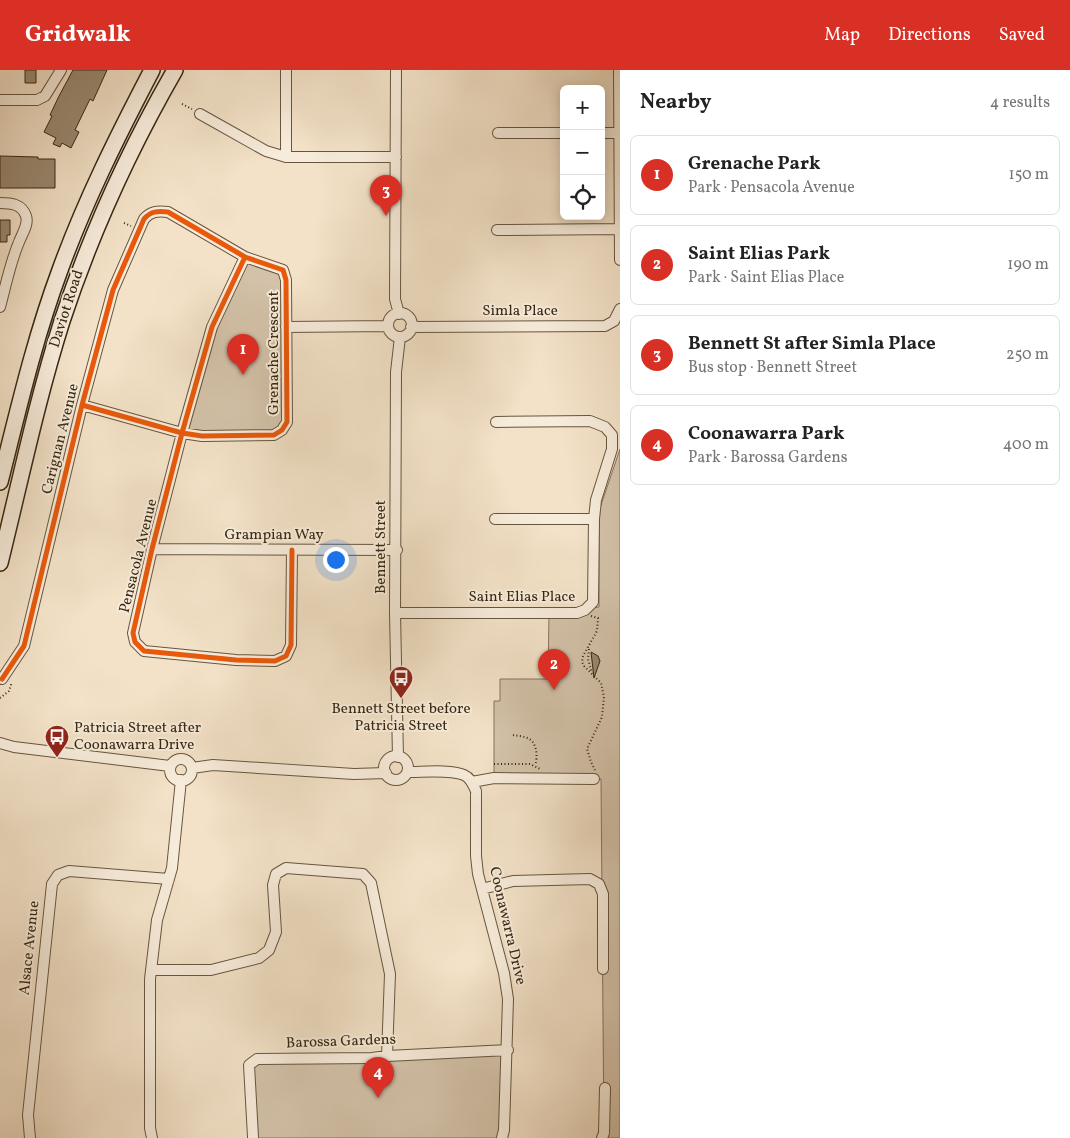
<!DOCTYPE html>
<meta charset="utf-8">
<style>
body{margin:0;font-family:Vollkorn,serif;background:#f2f2f2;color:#222}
.controls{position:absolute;right:15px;top:15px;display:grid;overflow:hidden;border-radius:8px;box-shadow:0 2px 12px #0003}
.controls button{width:45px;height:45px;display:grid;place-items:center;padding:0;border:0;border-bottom:1px solid #e0e0e0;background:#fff;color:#222;font:25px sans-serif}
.you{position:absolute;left:335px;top:489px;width:18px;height:18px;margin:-12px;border:4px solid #fff;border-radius:50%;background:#1a73e8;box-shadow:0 0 0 8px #1a73e833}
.badge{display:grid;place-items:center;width:32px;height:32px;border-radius:50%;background:#d93025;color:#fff;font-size:16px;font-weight:700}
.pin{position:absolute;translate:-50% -41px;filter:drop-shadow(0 1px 2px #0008)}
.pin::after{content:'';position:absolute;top:26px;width:18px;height:15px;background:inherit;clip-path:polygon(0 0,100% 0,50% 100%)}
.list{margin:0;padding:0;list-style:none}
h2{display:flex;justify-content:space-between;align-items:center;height:65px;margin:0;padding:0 20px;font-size:21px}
h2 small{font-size:16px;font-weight:400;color:#767676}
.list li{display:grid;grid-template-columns:32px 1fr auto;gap:15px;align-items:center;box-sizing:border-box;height:80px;margin:0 10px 10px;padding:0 10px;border:1px solid #e0e0e0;border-radius:8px}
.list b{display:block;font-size:19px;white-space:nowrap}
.list p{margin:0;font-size:16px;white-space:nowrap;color:#767676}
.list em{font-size:16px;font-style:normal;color:#767676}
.icon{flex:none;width:28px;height:28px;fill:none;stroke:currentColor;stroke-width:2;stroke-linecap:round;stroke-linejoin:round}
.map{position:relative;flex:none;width:620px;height:1068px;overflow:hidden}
header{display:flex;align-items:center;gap:30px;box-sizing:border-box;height:70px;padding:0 25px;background:#d93025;color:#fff}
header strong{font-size:24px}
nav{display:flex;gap:28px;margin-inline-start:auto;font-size:18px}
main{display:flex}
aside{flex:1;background:#fff}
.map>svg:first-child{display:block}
.green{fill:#d3c2a9;stroke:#85745d}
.building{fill:#998870;stroke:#372711}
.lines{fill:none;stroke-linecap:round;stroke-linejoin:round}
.street-casing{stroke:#66563f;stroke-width:12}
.secondary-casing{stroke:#372711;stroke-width:18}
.path{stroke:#372711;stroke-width:2;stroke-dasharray:1 2.5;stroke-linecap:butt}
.street{stroke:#f7ecdb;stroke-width:10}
.secondary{stroke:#f7ecdb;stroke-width:15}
.cycleway-casing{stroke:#f7ecdb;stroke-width:8}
.cycleway{stroke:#e8590c;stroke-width:5}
.labels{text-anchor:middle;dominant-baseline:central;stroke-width:4;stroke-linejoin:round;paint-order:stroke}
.street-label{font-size:15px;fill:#372711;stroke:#f7ecdb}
.poi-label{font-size:15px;fill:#372711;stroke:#f7ecdb}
</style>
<header>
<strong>Gridwalk</strong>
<nav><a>Map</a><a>Directions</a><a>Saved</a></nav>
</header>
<main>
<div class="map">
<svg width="620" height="1068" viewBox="0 0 620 1068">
<rect width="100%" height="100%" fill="#f3e2c8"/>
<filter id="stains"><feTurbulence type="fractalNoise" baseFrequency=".004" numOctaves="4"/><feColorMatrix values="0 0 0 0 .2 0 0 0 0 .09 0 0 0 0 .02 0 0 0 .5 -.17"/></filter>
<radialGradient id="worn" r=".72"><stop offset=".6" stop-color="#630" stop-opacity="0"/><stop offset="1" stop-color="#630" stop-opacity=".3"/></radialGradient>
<path class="green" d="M245,187L283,200L282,360L182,363L212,257Z
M620,379V1068H604L601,709L494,708V631H500V609H548L549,543L599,537V441Z
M508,980L502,1068H253L249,995L259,990Z"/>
<path class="building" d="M25,0H36V13H25Z
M73,0H107L93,31L90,29L75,60L79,62L71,78L62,73L60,77L53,74L56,68L44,62L52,46L50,45L59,26Z
M0,86L38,87V89H55V118H0Z
M0,150H10V165H7V172H0Z
M591,582L598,586L600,591L594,608Z"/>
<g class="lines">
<defs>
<path id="street" d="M396,0L395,229L399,244
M619,0L620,190
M0,30H37L45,26L61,0
M200,44L266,81L286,87H396
M498,63H564
M601,63H619
M286,87V0
M0,133C11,133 22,134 26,146C29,154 22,164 19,172C10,193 6,215 0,237
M497,160L620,159
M245,187L212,257L182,363L152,479L133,563L135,572L144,581L236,590L275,591L286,586L291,575L292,480
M388 255a12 12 0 1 1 24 0a12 12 0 1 1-24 0Z
M286,257L388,256
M411,257L605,256L614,251L620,239
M495,449H594
M152,479L397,480
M395,543H577L585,540L593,532L594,449L596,430L612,379V365L605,357L590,351L496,352
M2,609L24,576L82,335L113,220L144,149C151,141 157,141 168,142L245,187L283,200L286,210L287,352L282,360L274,365L202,366L182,363L82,335
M0,673L14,677L170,696
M384 698a12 12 0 1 1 24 0a12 12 0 1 1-24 0Z
M398,687L395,543L396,302L400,267
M170 700a11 11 0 1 1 22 0a11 11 0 1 1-22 0Z
M192,698L213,695L354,704L386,703
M408,702C423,702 450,699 464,705C471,708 473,715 476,721V786L478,804L504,903L508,929L504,1060L502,1068
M472,712L494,708L594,709
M482,819L513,811L590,809L599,814L603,824V899
M151,900H211L259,888L269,880L276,862L273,815L276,804L286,798L363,804L371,813L390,904L387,986
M253,1067L249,995L257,989L372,988L387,986L508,980
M30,1068L28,1045L52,814L58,805L69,801L169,809
M152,1068L150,1058V909L157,850L172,798L181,710
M602,1068L604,1063L605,1018"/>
<path id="secondary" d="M0,412C18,341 34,270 60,200C85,131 118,65 152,0
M0,493C20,412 37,330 62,251C91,163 129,80 175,0"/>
</defs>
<use href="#street" class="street-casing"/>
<use href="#secondary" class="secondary-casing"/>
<path class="path" d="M182,34L192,39
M124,153L131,156
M591,546L598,548L597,561L583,586L582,592L584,596L601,613L604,627L602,647L587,679L591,692L595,700
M589,579L588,589L592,603
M0,628L9,621L12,612
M513,665C518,666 525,666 529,669C537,673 538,688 535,695
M494,694H530L540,699"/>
<use href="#street" class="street"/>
<use href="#secondary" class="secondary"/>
<defs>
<path id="cycleway" d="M245,187L212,257L182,363L152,479L133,563L135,572L144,581L236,590L275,591L286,586L291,575L292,480
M2,609L24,576L82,335L113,220L144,149C151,141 157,141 168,142L245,187L283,200L286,210L287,352L282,360L274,365L202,366L182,363L82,335"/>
</defs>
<use href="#cycleway" class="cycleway-casing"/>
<use href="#cycleway" class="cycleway"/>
</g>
<defs>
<symbol id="bus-pin" viewBox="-11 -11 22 30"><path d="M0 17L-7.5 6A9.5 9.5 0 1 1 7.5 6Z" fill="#8f2418" stroke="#f7ecdb"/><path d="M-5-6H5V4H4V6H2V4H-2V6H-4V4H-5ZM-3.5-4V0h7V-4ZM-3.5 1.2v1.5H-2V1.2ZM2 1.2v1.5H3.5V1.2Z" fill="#fff"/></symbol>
</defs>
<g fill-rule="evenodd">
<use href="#bus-pin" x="387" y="594" width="28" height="38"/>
<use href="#bus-pin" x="43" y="653" width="28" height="38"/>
</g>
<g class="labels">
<g class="street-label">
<text transform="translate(67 239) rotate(-72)">Daviot Road</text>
<text x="520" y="241">Simla Place</text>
<text transform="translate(274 283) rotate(-90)">Grenache Crescent</text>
<text transform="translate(61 369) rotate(-76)">Carignan Avenue</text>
<text x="274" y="465">Grampian Way</text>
<text transform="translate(381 477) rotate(-90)">Bennett Street</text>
<text transform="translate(139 486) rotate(-76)">Pensacola Avenue</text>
<text x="522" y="527">Saint Elias Place</text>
<text transform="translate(507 856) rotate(77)">Coonawarra Drive</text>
<text transform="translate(30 878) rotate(-84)">Alsace Avenue</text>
<text transform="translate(341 972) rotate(-2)">Barossa Gardens</text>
</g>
<g class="poi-label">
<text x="401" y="639">Bennett Street before<tspan x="401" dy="17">Patricia Street</tspan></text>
<text x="74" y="658" text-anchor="start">Patricia Street after<tspan x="74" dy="17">Coonawarra Drive</tspan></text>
</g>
</g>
<rect width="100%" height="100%" filter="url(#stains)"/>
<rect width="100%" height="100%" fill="url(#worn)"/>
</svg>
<div class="controls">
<button>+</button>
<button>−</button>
<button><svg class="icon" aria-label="locate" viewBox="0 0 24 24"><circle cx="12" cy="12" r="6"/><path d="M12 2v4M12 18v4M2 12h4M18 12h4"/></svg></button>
</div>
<div class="you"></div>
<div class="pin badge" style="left:243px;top:305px">1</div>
<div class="pin badge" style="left:554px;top:620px">2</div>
<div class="pin badge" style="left:386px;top:146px">3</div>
<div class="pin badge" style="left:378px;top:1028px">4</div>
</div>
<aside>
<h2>Nearby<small>4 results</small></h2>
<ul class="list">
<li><span class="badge">1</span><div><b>Grenache Park</b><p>Park · Pensacola Avenue</p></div><em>150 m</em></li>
<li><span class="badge">2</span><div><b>Saint Elias Park</b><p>Park · Saint Elias Place</p></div><em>190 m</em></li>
<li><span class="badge">3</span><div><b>Bennett St after Simla Place</b><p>Bus stop · Bennett Street</p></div><em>250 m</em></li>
<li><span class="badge">4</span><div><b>Coonawarra Park</b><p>Park · Barossa Gardens</p></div><em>400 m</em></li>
</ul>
</aside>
</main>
